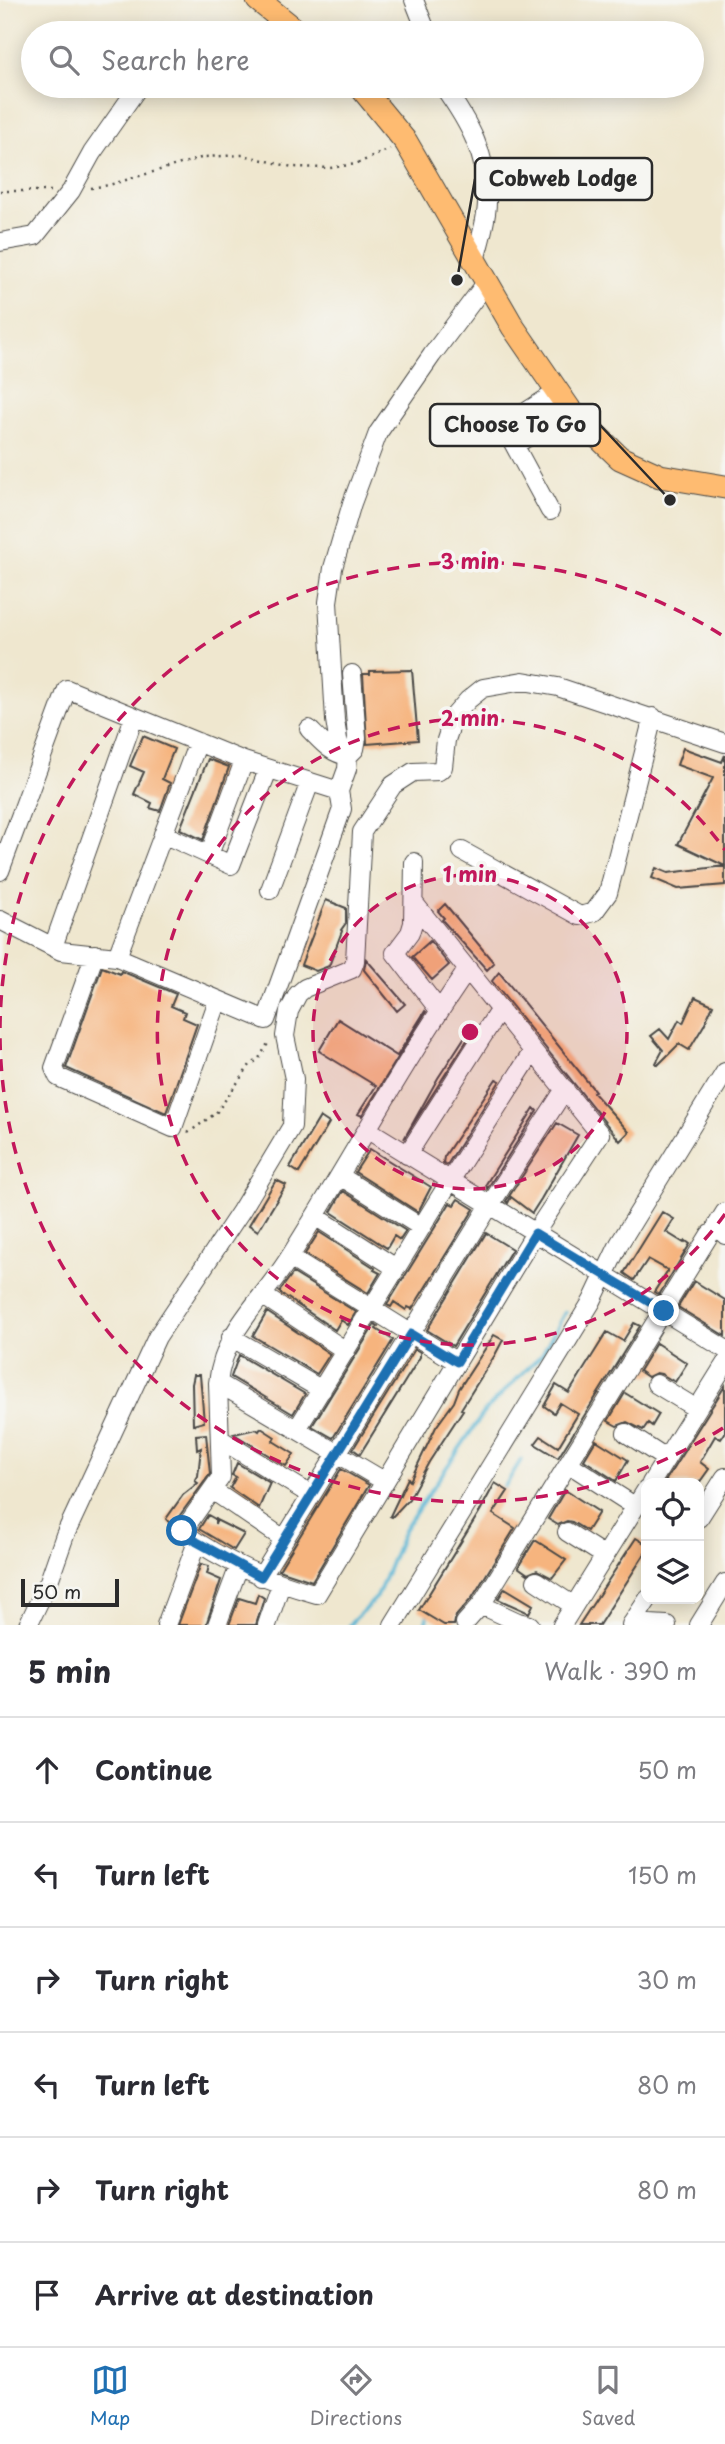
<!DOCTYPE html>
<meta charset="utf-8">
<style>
body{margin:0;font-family:"Playpen Sans",sans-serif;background:#f7f7f7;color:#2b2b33}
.controls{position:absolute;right:21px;bottom:21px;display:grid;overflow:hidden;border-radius:14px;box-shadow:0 4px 18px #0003}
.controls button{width:63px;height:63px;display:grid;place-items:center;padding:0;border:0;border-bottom:2px solid #e1e1e2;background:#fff;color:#2b2b33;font:35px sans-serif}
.scale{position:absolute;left:21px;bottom:18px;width:98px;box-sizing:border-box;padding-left:7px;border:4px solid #2b2b2b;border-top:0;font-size:19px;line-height:24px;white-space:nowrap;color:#2b2b2b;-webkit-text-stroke:5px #f6f6f2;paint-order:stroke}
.stop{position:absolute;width:21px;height:21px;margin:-16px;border:5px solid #1f6fb2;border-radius:50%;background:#fff}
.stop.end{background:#1f6fb2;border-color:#fff;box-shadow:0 2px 7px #0008}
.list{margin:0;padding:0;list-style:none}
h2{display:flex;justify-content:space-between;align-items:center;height:91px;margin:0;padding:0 28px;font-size:30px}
h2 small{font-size:23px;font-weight:400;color:#7c7c81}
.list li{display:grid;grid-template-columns:46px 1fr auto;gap:21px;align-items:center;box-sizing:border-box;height:105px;padding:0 28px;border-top:2px solid #e1e1e2}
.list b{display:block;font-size:26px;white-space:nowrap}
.list em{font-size:23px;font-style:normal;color:#7c7c81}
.icon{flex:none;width:38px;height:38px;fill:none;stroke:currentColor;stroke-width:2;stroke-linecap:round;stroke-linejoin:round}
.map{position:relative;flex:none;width:725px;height:1625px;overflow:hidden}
.search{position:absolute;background:#fff;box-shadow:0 4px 18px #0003;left:21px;right:21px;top:21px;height:77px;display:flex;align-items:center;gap:18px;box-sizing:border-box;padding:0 24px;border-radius:38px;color:#7c7c81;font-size:26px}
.sheet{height:721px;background:#fff}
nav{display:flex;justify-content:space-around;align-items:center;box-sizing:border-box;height:98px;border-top:2px solid #e1e1e2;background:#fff;font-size:19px;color:#7c7c81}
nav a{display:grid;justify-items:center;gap:4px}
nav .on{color:#1f6fb2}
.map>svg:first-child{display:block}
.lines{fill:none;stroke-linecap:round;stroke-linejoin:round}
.stream{stroke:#56b5d4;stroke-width:3.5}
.building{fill:#f6b47e}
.minor-casing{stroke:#484744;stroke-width:20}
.major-casing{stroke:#484744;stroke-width:25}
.path{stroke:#484744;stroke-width:2.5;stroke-dasharray:2 5;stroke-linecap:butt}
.minor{stroke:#fff;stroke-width:18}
.major{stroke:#febb71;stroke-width:23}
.route{stroke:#1f6fb2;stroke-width:9}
.ring{fill:none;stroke:#c2185b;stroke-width:3.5;stroke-dasharray:12 9}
.centre{fill:#c2185b;stroke:#f6f6f2;stroke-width:3.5}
.ring-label{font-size:21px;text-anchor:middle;font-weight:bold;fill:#c2185b;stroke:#f6f6f2;stroke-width:7;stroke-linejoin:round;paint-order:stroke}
.leader{fill:none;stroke:#2b2b2b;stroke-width:2.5}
.callout-dot{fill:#2b2b2b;stroke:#f6f6f2;stroke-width:2.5}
.callout{fill:#f6f6f2;stroke:#2b2b2b;stroke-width:2.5}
.callout-label{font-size:21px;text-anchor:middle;font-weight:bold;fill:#2b2b2b}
</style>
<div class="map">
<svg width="725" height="1625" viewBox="0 0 725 1625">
<rect width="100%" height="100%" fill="#f6f6f2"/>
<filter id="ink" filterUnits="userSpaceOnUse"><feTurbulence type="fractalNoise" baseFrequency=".0143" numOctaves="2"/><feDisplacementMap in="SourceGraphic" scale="14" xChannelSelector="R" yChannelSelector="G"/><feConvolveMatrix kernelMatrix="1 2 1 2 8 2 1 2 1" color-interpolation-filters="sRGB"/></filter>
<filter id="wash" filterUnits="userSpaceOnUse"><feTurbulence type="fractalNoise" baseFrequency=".00686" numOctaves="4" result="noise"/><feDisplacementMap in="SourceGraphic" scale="28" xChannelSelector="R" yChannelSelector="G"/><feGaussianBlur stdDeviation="1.57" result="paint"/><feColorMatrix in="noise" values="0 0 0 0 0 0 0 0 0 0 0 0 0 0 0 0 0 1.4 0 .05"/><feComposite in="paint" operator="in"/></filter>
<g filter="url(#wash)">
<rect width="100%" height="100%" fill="#efe7cf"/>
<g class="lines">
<path class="stream" d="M502,1491L521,1460
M349,1625L377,1597L404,1530L485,1411L542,1354L565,1312
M425,1625L429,1611"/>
</g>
<g id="blocks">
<path class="building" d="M412,670L418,740L367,744L363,674H370V671Z
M143,736L174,749L162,779L170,783L160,811L150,808L152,803L134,794L144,772L130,766Z
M683,748L722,762L725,755V885L678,889L652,878L656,868L668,873L725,866L678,844L713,778L677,765Z
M208,759L229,767L203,840L180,829Z
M326,900L346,908V923L341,930L342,931L329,966L316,971L301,965Z
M445,904L494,963L487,970L442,920L444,918L438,911Z
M430,941L449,965L432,980L412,957Z
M366,959L405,1004L397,1011L364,970Z
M102,967L120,974L121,971L176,994L171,1006L185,1012L183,1018L197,1024L166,1113L66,1068Z
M499,972L595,1091L593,1092L629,1132L620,1141L492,981Z
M695,997L713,1005L704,1025L689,1050L679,1044L658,1065L656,1063L663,1050L651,1036L660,1029L669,1039L679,1020L683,1023Z
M425,1011L426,1012L362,1116L358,1114L376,1086L319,1051L338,1019L397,1056Z
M468,1032L471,1034L404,1139L438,1078Z
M496,1079L500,1081L447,1165L443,1163L444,1157Z
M534,1108L537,1111L487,1189L486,1184Z
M320,1117L329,1123L299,1173L290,1167Z
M557,1123L578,1135L541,1199L532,1213L511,1197L508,1203L506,1201Z
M370,1149L431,1187L418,1212L355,1172Z
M276,1180L286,1185L258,1231L249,1225Z
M343,1191L406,1231L400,1240L394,1236L387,1248L331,1212Z
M458,1199L474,1209L412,1309L408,1307L406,1310L394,1302L391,1307L387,1305L450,1203L454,1205Z
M662,1212L674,1219L666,1232L684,1243L686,1241L690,1244L659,1295L654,1292L668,1270L648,1259L634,1280L624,1273Z
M319,1232L375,1268L374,1270L380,1273L368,1293L305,1254Z
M486,1233L512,1249L453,1346L427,1330Z
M293,1273L356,1312L348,1325L341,1320L335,1330L279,1292Z
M694,1281L725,1300V1336L678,1307Z
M267,1312L330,1354L317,1374L253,1336Z
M634,1323L640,1326L558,1458L535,1444L541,1436L558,1447L578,1414L560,1403L554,1413L544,1406L556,1385L569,1393L607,1332L623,1341Z
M375,1324L378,1326L376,1329L393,1340L333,1438L312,1426Z
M494,1335L503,1340L495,1355L461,1409L463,1410L429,1462L409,1499L392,1517L390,1516L408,1478L410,1481L436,1427L454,1402L459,1389Z
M656,1343L687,1363L675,1382L661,1374L656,1373L648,1377L639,1371Z
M415,1349L420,1352V1357L360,1454L353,1449Z
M239,1355L305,1394L293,1414L231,1377Z
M194,1375H200L204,1422L193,1425L192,1384Z
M725,1386V1433L721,1439L715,1436L700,1462L709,1469L699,1483H664Z
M625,1393L659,1414L652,1426L648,1423L643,1430L627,1422L617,1426L608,1421Z
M261,1428L275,1437L273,1441L294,1454L286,1466L234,1434L256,1429L259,1431Z
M206,1434L210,1474L172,1526L166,1519L183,1495L198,1483L195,1481L198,1476L201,1448L197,1450L196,1435Z
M596,1440L628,1460L616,1481L584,1460Z
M237,1463L270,1483L259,1508L230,1488L236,1477L232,1475Z
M341,1469L369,1485L312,1581L279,1570Z
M495,1483L508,1491L493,1514L515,1528L472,1598L456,1616L454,1625H444L419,1610L480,1511Z
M565,1490L599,1512L587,1531L572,1522L567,1521L558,1525L548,1519Z
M208,1515L215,1519V1524L216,1520L244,1534L234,1550L199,1529Z
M636,1538L646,1544V1552L599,1625H579Z
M535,1540L566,1560L552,1578L537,1570L528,1574L518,1567Z
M201,1564L209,1566L207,1574L221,1580L206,1625H178Z
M505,1588L533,1605L529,1613L498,1599Z
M258,1594L264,1598L256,1625H229L239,1598L255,1603Z"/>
</g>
</g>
<g filter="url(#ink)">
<use href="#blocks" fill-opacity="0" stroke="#484744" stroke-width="2"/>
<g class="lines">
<defs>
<path id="minor" d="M414,0L427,33
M443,86C468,121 489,157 487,202C487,221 479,243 475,261
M0,242L35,236L71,191L92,153L139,86
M515,445L570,410
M550,511L504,426L557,392
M309,729C322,742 330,753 348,756
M348,756L339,746L335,720L328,602L333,568L352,503L378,433L432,355L486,283
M163,834L231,865L268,770
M462,851L580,916L594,912L608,893L653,717
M209,855L244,761
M414,862L413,923L410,933L395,953L439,1010
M0,871L67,689L244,761L339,791
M270,890L310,782
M414,903L600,1134L535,1233L317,1594C266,1580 225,1562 182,1532L221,1477L218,1383C224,1328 264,1300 291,1255C351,1160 404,1061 468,969
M0,920L61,951L117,957L266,1020L342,809L339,791L347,769L348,756L355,749L357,738L352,674
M53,947L134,717
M95,954L54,1068L58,1077L173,1128L218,1000
M117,957L198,742
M368,1130L725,1349
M407,1155L500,1009
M340,1176L421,1227
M725,1212L717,1225L725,1235
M315,1216L396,1268
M290,1258L457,1362
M262,1295L346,1351
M231,1337L322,1390
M218,1383L384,1481
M656,1384L697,1409
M297,1429L450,1181L533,1051
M626,1433L666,1459
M220,1439L311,1495
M569,1464L636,1507
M651,1483L725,1364
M212,1490L284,1539
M699,1518L725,1477
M567,1532L605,1556
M261,1577L490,1205L565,1089
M536,1581L574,1606
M481,1605L518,1622L530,1625
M465,1623L481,1605L710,1234
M632,1623L667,1625
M28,1625L49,1581L65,1535L157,1337L241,1211L292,1126L294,1079L285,1036L289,1011L298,994L305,988L352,969L355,961L362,832L393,785L413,772L439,771L443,767L446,740L454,716L468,700L483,688L523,681L558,687L725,743
M166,1625L197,1542
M217,1625L239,1566
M267,1625L281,1584
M393,1625L592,1301L619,1244L725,1072
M562,1625L646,1490
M631,1625L648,1599
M699,1625L725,1583"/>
<path id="major" d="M258,0L299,33
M360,86L406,142L513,327L570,410L620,458L660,476L725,487"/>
</defs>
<use href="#minor" class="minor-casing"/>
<use href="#major" class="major-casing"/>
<path class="path" d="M91,188L109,185L204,157L243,155L292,167L330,168L356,164L390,149
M0,191H53
M188,1133L216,1113L250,1065L258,1060L270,1040"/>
<use href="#minor" class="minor"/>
<use href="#major" class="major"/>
</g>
</g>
<g class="lines" filter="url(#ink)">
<path class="route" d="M182,1531L197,1542L261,1577L411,1334L457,1362L535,1233L664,1311"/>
</g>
<circle cx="470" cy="1032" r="157" fill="#c2185b" fill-opacity=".12"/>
<g class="ring">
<circle cx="470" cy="1032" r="157"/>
<path d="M725 1214A313 313 0 1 1 725 850"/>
<path d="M723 1428A470 470 0 0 1 0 1036M0 1028A470 470 0 0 1 723 636"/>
</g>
<circle cx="470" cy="1032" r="10" class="centre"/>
<g class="ring-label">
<text x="470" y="569">3 min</text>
<text x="470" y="726">2 min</text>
<text x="470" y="882">1 min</text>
</g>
<path class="leader" d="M457 280L475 179M670 500L600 425"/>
<g class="callout-dot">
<circle cx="457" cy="280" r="7"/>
<circle cx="670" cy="500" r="7"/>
</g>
<g class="callout">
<rect x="475" y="158" width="177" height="42" rx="7"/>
<rect x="430" y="404" width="170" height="42" rx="7"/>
</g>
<g class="callout-label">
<text x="563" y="186">Cobweb Lodge</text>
<text x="515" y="432">Choose To Go</text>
</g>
</svg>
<div class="controls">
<button><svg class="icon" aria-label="locate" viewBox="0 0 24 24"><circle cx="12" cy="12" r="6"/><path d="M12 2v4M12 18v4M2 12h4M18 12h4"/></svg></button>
<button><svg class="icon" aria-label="layers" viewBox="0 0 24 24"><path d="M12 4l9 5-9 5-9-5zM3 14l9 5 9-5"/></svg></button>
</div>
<div class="scale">50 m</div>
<div class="stop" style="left:182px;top:1531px"></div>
<div class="stop end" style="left:664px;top:1311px"></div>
<div class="search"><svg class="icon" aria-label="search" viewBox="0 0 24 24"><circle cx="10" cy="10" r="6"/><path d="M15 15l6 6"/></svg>Search here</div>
</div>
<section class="sheet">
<h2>5 min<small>Walk · 390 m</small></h2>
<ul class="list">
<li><svg class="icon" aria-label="ahead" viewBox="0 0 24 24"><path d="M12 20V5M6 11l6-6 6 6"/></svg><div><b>Continue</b></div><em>50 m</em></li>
<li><svg class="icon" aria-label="left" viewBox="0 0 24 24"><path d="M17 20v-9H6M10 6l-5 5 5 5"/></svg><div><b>Turn left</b></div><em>150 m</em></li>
<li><svg class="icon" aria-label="right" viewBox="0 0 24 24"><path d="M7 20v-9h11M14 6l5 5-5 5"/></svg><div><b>Turn right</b></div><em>30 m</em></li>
<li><svg class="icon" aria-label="left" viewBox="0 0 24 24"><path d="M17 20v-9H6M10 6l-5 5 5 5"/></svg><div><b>Turn left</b></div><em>80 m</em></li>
<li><svg class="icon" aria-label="right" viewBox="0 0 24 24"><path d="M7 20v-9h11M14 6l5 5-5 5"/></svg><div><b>Turn right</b></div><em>80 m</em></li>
<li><svg class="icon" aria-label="arrive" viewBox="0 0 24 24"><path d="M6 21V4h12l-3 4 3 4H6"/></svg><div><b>Arrive at destination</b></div></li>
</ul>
</section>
<nav>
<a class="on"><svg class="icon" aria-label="map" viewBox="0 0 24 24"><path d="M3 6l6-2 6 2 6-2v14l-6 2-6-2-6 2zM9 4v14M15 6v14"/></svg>Map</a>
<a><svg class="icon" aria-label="directions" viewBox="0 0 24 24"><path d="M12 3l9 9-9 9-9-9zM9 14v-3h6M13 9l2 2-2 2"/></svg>Directions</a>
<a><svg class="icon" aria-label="saved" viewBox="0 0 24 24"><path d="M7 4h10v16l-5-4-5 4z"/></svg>Saved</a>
</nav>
